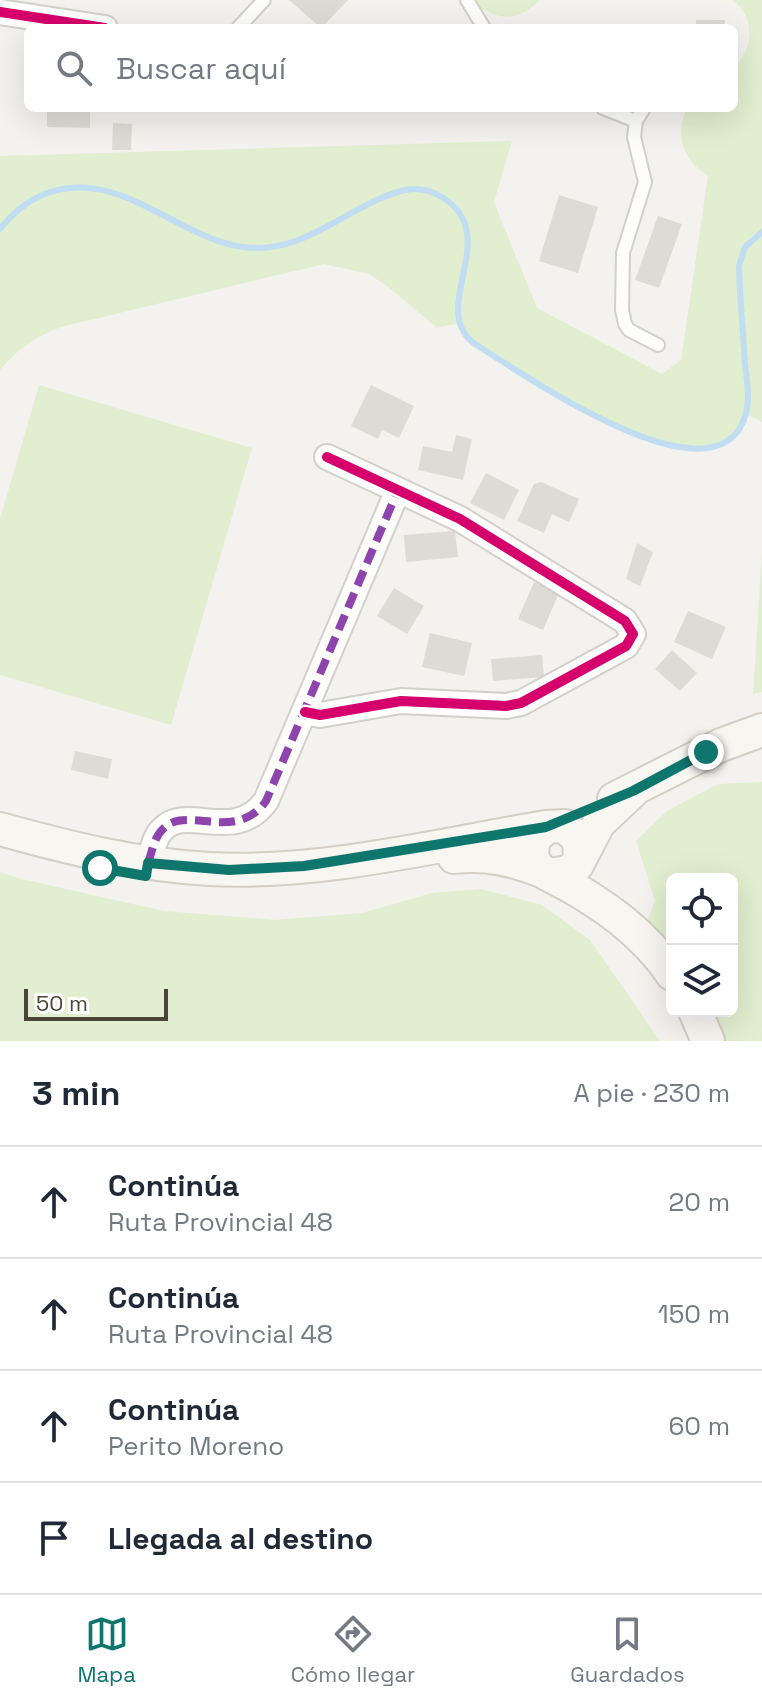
<!DOCTYPE html>
<html lang="es">
<meta charset="utf-8">
<style>
body{margin:0;font-family:"Space Grotesk",sans-serif;background:#f2f2f3;color:#1f2937}
.controls{position:absolute;right:24px;bottom:24px;display:grid;overflow:hidden;border-radius:12px;box-shadow:0 8px 32px #0002}
.controls button{width:72px;height:72px;display:grid;place-items:center;padding:0;border:0;border-bottom:2px solid #e0e1e3;background:#fff;color:#1f2937;font:40px sans-serif}
.scale{position:absolute;left:24px;bottom:20px;width:144px;box-sizing:border-box;padding-left:8px;border:4px solid #4b4439;border-top:0;font-size:22px;line-height:28px;white-space:nowrap;color:#4b4439;-webkit-text-stroke:6px #fff;paint-order:stroke}
.stop{position:absolute;width:24px;height:24px;margin:-18px;border:6px solid #0f766e;border-radius:50%;background:#fff}
.stop.end{background:#0f766e;border-color:#fff;box-shadow:0 2px 8px #0008}
.list{margin:0;padding:0;list-style:none}
h2{display:flex;justify-content:space-between;align-items:center;height:104px;margin:0;padding:0 32px;font-size:34px}
h2 small{font-size:26px;font-weight:400;color:#747a83}
.list li{display:grid;grid-template-columns:52px 1fr auto;gap:24px;align-items:center;box-sizing:border-box;height:112px;padding:0 32px;border-top:2px solid #e0e1e3}
.list b{display:block;font-size:30px;white-space:nowrap}
.list p{margin:0;font-size:26px;white-space:nowrap;color:#747a83}
.list em{font-size:26px;font-style:normal;color:#747a83}
.icon{flex:none;width:44px;height:44px;fill:none;stroke:currentColor;stroke-width:2;stroke-linecap:round;stroke-linejoin:round}
.map{position:relative;flex:none;width:762px;height:1041px;overflow:hidden}
.search{position:absolute;background:#fff;box-shadow:0 8px 32px #0002;left:24px;right:24px;top:24px;height:88px;display:flex;align-items:center;gap:20px;box-sizing:border-box;padding:0 28px;border-radius:12px;color:#747a83;font-size:30px}
.sheet{height:552px;background:#fff}
nav{display:flex;justify-content:space-around;align-items:center;box-sizing:border-box;height:112px;border-top:2px solid #e0e1e3;background:#fff;font-size:22px;color:#747a83}
nav a{display:grid;justify-items:center;gap:4px}
nav .on{color:#0f766e}
.map>svg:first-child{display:block}
.green{fill:#e1eecf}
.lines{fill:none;stroke-linecap:round;stroke-linejoin:round}
.stream{stroke:#c0ddf1;stroke-width:6}
.building{fill:#dedbd6}
.service-casing{stroke:#d2d0cb;stroke-width:16}
.minor-casing{stroke:#d2d0cb;stroke-width:28}
.secondary-casing{stroke:#d3cfc5;stroke-width:36}
.service{stroke:#fdfdfc;stroke-width:12}
.minor{stroke:#fdfdfc;stroke-width:24}
.secondary{stroke:#f7f6f1;stroke-width:32}
.quiet{stroke:#8e44ad;stroke-width:8;stroke-dasharray:16 8;stroke-linecap:butt}
.cycleway-casing{stroke:#fff;stroke-width:15}
.cycleway{stroke:#d6006c;stroke-width:10}
.route{stroke:#0f766e;stroke-width:10}
</style>
<div class="map">
<svg width="762" height="1041" viewBox="0 0 762 1041">
<rect width="100%" height="100%" fill="#f4f2ee"/>
<path class="green" d="M466,0H540C513,27 495,17 466,0Z
M732,0H762V422L746,414C707,510 527,376 475,344L463,335L458,323L437,328L387,286L369,274L324,264L61,327C35,337 18,349 0,370V156L512,141L494,202L537,308L662,374L681,360L708,176C683,159 674,137 687,108H734C734,97 730,79 734,69C736,65 740,62 742,58C754,38 752,14 732,0Z
M39,385L252,448L171,725L0,675V519Z
M762,551V692L753,694Z
M762,782V1041H718L705,1011H732V879H672V954L640,938L655,901L636,841L667,811L718,784Z
M0,872L21,879L164,911L274,920L362,913L432,893L481,889L542,905L590,940L660,1041H0Z"/>
<g class="lines">
<path class="stream" d="M0,229C11,215 26,202 42,195C116,164 174,237 243,247C303,256 347,206 401,191C415,187 430,190 442,197C505,236 426,308 475,344C519,371 720,514 746,413C750,398 747,380 745,364C743,332 740,299 739,266L745,247L762,232"/>
</g>
<path class="building" d="M289,0H348L321,28Z
M696,20H725V28H696Z
M47,110H90V128L47,127Z
M113,123L132,124L131,150H112Z
M559,195L598,207L578,273L539,261Z
M658,216L682,224L659,288L635,280Z
M371,385L414,406L399,438L382,430L378,439L351,426Z
M456,435L472,439L463,480L418,470L423,446L452,452Z
M486,473L519,490L504,520L470,503Z
M541,482L579,499L569,522L552,514L544,533L517,521L534,484Z
M455,531L458,557L406,562L404,535Z
M637,543L653,552L640,586L626,579Z
M534,582L559,593L543,630L518,619Z
M394,588L424,606L407,634L377,616Z
M688,611L726,627L712,659L674,642Z
M430,633L472,643L464,676L422,667Z
M672,650L697,673L680,691L655,669Z
M542,655L544,677L493,681L491,659Z
M75,751L112,759L108,779L71,770Z"/>
<g class="lines">
<defs>
<path id="service" d="M467,0L484,28
M238,28L264,0
M603,108L636,121
M644,108L636,121L634,137L645,182L623,253L622,310L625,324L629,330L658,345"/>
<path id="minor" d="M0,12L105,28
M305,712L320,715L401,701L506,706L521,703L626,646L633,634L625,621L460,519L327,457
M148,863C152,852 154,837 163,829C186,804 235,844 266,801L398,490"/>
<path id="secondary" d="M614,799L721,745L762,730
M0,829C69,848 137,865 209,869C319,875 438,845 546,827
M454,857C486,853 514,860 544,872
M580,859L579,840L565,826L546,827L533,840L532,858L539,869L549,875L568,872L577,865L599,823L633,791
M549,875C595,898 643,931 672,974
M695,1011L708,1041"/>
</defs>
<use href="#service" class="service-casing"/>
<use href="#minor" class="minor-casing"/>
<use href="#secondary" class="secondary-casing"/>
<use href="#service" class="service"/>
<use href="#minor" class="minor"/>
<use href="#secondary" class="secondary"/>
<path class="quiet" d="M148,863C152,852 154,837 163,829C186,804 235,844 266,801L398,490"/>
<defs>
<path id="cycleway" d="M0,12L105,28
M305,712L320,715L401,701L506,706L521,703L626,646L633,634L625,621L460,519L327,457"/>
</defs>
<use href="#cycleway" class="cycleway-casing"/>
<use href="#cycleway" class="cycleway"/>
</g>
<g class="lines">
<path class="route" d="M100,868L146,876L148,863L229,870L304,866L546,827L633,791L706,752"/>
</g>
</svg>
<div class="controls">
<button><svg class="icon" aria-label="locate" viewBox="0 0 24 24"><circle cx="12" cy="12" r="6"/><path d="M12 2v4M12 18v4M2 12h4M18 12h4"/></svg></button>
<button><svg class="icon" aria-label="layers" viewBox="0 0 24 24"><path d="M12 4l9 5-9 5-9-5zM3 14l9 5 9-5"/></svg></button>
</div>
<div class="scale">50 m</div>
<div class="stop" style="left:100px;top:868px"></div>
<div class="stop end" style="left:706px;top:752px"></div>
<div class="search"><svg class="icon" aria-label="search" viewBox="0 0 24 24"><circle cx="10" cy="10" r="6"/><path d="M15 15l6 6"/></svg>Buscar aquí</div>
</div>
<section class="sheet">
<h2>3 min<small>A pie · 230 m</small></h2>
<ul class="list">
<li><svg class="icon" aria-label="ahead" viewBox="0 0 24 24"><path d="M12 20V5M6 11l6-6 6 6"/></svg><div><b>Continúa</b><p>Ruta Provincial 48</p></div><em>20 m</em></li>
<li><svg class="icon" aria-label="ahead" viewBox="0 0 24 24"><path d="M12 20V5M6 11l6-6 6 6"/></svg><div><b>Continúa</b><p>Ruta Provincial 48</p></div><em>150 m</em></li>
<li><svg class="icon" aria-label="ahead" viewBox="0 0 24 24"><path d="M12 20V5M6 11l6-6 6 6"/></svg><div><b>Continúa</b><p>Perito Moreno</p></div><em>60 m</em></li>
<li><svg class="icon" aria-label="arrive" viewBox="0 0 24 24"><path d="M6 21V4h12l-3 4 3 4H6"/></svg><div><b>Llegada al destino</b></div></li>
</ul>
</section>
<nav>
<a class="on"><svg class="icon" aria-label="map" viewBox="0 0 24 24"><path d="M3 6l6-2 6 2 6-2v14l-6 2-6-2-6 2zM9 4v14M15 6v14"/></svg>Mapa</a>
<a><svg class="icon" aria-label="directions" viewBox="0 0 24 24"><path d="M12 3l9 9-9 9-9-9zM9 14v-3h6M13 9l2 2-2 2"/></svg>Cómo llegar</a>
<a><svg class="icon" aria-label="saved" viewBox="0 0 24 24"><path d="M7 4h10v16l-5-4-5 4z"/></svg>Guardados</a>
</nav>
